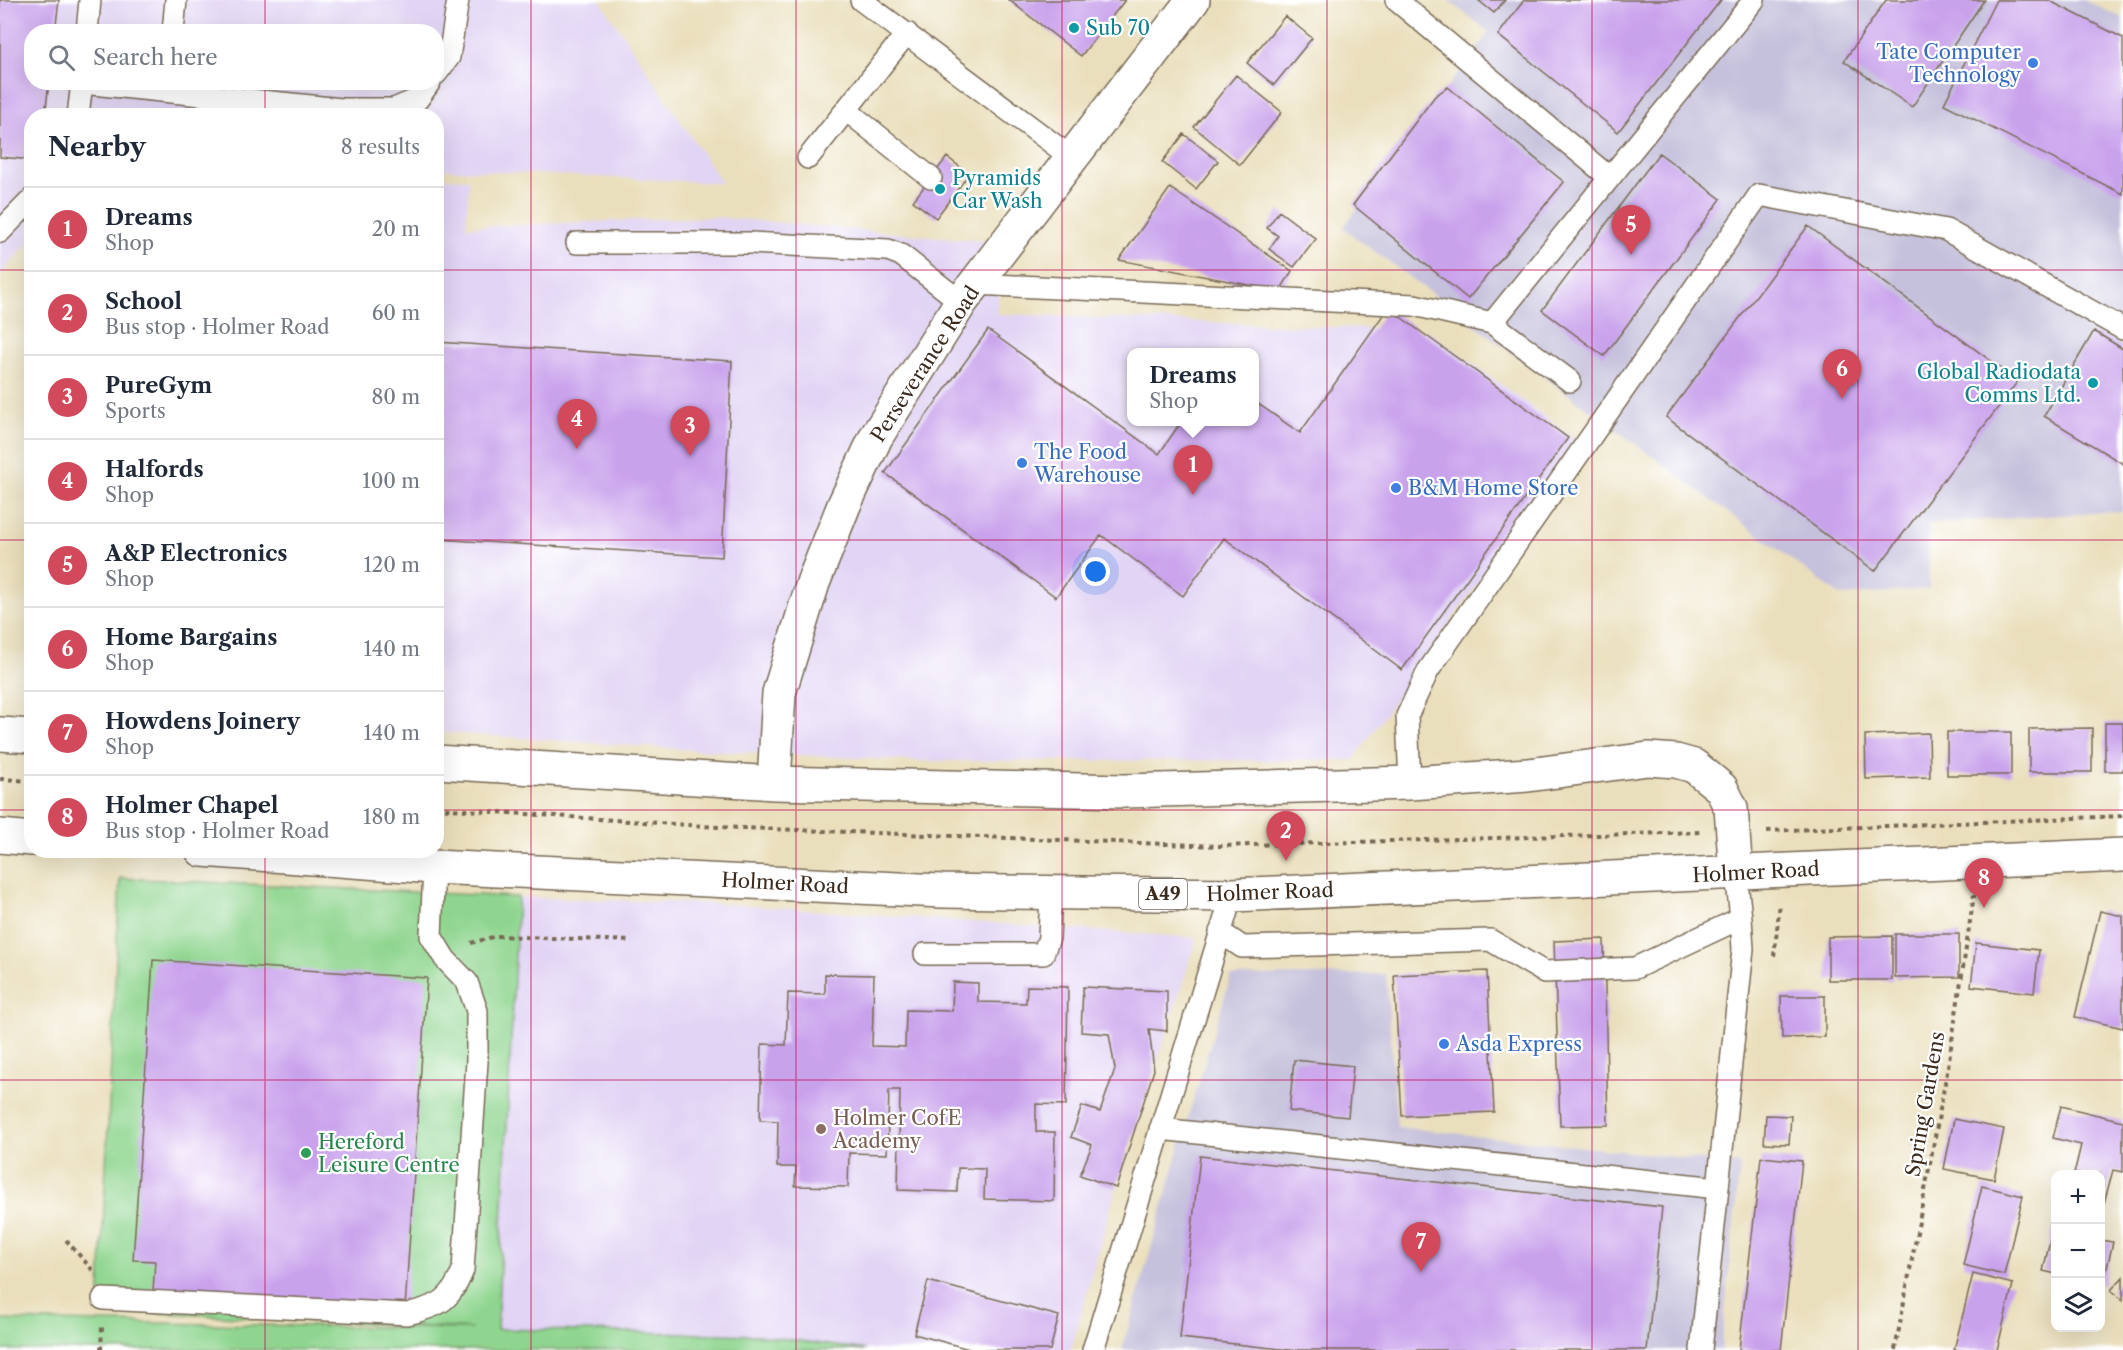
<!DOCTYPE html>
<meta charset="utf-8">
<style>
body{margin:0;font-family:"Libre Caslon Text",serif;background:#f2f2f3;color:#1f2937}
.controls{position:absolute;right:18px;bottom:18px;display:grid;overflow:hidden;border-radius:12px;box-shadow:0 6px 24px #0002}
.controls button{width:54px;height:54px;display:grid;place-items:center;padding:0;border:0;border-bottom:2px solid #e0e1e3;background:#fff;color:#1f2937;font:30px sans-serif}
.you{position:absolute;left:1096px;top:572px;width:21px;height:21px;margin:-15px;border:4px solid #fff;border-radius:50%;background:#1a73e8;box-shadow:0 0 0 9px #1a73e833}
.badge{display:grid;place-items:center;width:39px;height:39px;border-radius:50%;background:#d1495b;color:#fff;font-size:20px;font-weight:700}
.pin{position:absolute;translate:-50% -50px;filter:drop-shadow(0 2px 3px #0008)}
.pin::after{content:'';position:absolute;top:32px;width:21px;height:18px;background:inherit;clip-path:polygon(0 0,100% 0,50% 100%)}
.popup{position:absolute;left:1127px;top:348px;width:132px;height:78px;box-sizing:border-box;display:grid;place-content:center;border-radius:12px;background:#fff;filter:drop-shadow(0 2px 4px #0005);font-size:20px;white-space:nowrap;color:#747a83}
.popup b{font-size:22px;color:#1f2937}
.popup::after{content:'';position:absolute;left:50%;top:100%;margin-left:-12px;border:12px solid transparent;border-top-color:#fff}
.list{margin:0;padding:0;list-style:none}
h2{display:flex;justify-content:space-between;align-items:center;height:78px;margin:0;padding:0 24px;font-size:26px}
h2 small{font-size:20px;font-weight:400;color:#747a83}
.list li{display:grid;grid-template-columns:39px 1fr auto;gap:18px;align-items:center;box-sizing:border-box;height:84px;padding:0 24px;border-top:2px solid #e0e1e3}
.list b{display:block;font-size:22px;white-space:nowrap}
.list p{margin:0;font-size:20px;white-space:nowrap;color:#747a83}
.list em{font-size:20px;font-style:normal;color:#747a83}
.icon{flex:none;width:33px;height:33px;fill:none;stroke:currentColor;stroke-width:2;stroke-linecap:round;stroke-linejoin:round}
.map{position:relative;flex:none;width:2123px;height:1350px;overflow:hidden}
.search{position:absolute;background:#fff;box-shadow:0 6px 24px #0002;left:24px;top:24px;width:420px;height:66px;display:flex;align-items:center;gap:15px;box-sizing:border-box;padding:0 21px;border-radius:24px;color:#747a83;font-size:22px}
.panel{position:absolute;background:#fff;box-shadow:0 6px 24px #0002;left:24px;top:108px;width:420px;height:750px;border-radius:24px}
.map>svg:first-child{display:block}
.built{fill:#e1d4f4;fill-rule:evenodd}
.industrial{fill:#c5c0db}
.green{fill:#8fd58f;stroke:#658056;stroke-width:1.5}
.building{fill:#c9a2ec}
.lines{fill:none;stroke-linecap:round;stroke-linejoin:round}
.lane-casing{stroke:#786955;stroke-width:24}
.street-casing{stroke:#786955;stroke-width:36}
.highway-casing{stroke:#786955;stroke-width:36}
.path{stroke:#786955;stroke-width:4;stroke-dasharray:4.5 4.5;stroke-linecap:butt}
.lane{stroke:#fff;stroke-width:21}
.street{stroke:#fff;stroke-width:33}
.highway{stroke:#fff;stroke-width:33}
.grid{fill:none;stroke:#c2185b;stroke-width:1.5;stroke-opacity:0.55}
.culture-dot{fill:#0f9aa8;stroke:#fff;stroke-width:2}
.shop-dot{fill:#3f7fe0;stroke:#fff;stroke-width:2}
.education-dot{fill:#8d6e63;stroke:#fff;stroke-width:2}
.leisure-dot{fill:#2e9e5b;stroke:#fff;stroke-width:2}
.labels{text-anchor:middle;dominant-baseline:central;stroke-width:4.5;stroke-linejoin:round;paint-order:stroke}
.shield{fill:#fff;stroke:#766a62;stroke-width:1.5}
.shield-label{font-size:18px;font-weight:bold;fill:#3b2a1e}
.culture-label{font-size:20px;fill:#0d838f;stroke:#fff;text-anchor:start}
.shop-label{font-size:20px;fill:#366cbe;stroke:#fff;text-anchor:start}
.street-label{font-size:20px;fill:#3b2a1e;stroke:#fff}
.education-label{font-size:20px;fill:#785e54;stroke:#fff;text-anchor:start}
.leisure-label{font-size:20px;fill:#27864d;stroke:#fff;text-anchor:start}
</style>
<div class="map">
<svg width="2123" height="1350" viewBox="0 0 2123 1350">
<rect width="100%" height="100%" fill="#fff"/>
<filter id="ink" filterUnits="userSpaceOnUse"><feTurbulence type="fractalNoise" baseFrequency=".0167" numOctaves="2"/><feDisplacementMap in="SourceGraphic" scale="12" xChannelSelector="R" yChannelSelector="G"/><feConvolveMatrix kernelMatrix="1 2 1 2 8 2 1 2 1" color-interpolation-filters="sRGB"/></filter>
<filter id="wash" filterUnits="userSpaceOnUse"><feTurbulence type="fractalNoise" baseFrequency=".008" numOctaves="4" result="noise"/><feDisplacementMap in="SourceGraphic" scale="24" xChannelSelector="R" yChannelSelector="G"/><feGaussianBlur stdDeviation="1.35" result="paint"/><feColorMatrix in="noise" values="0 0 0 0 0 0 0 0 0 0 0 0 0 0 0 0 0 1.4 0 .05"/><feComposite in="paint" operator="in"/></filter>
<g filter="url(#wash)">
<rect width="100%" height="100%" fill="#eadfbc"/>
<path class="built" d="M0,0H600L722,183L437,169L436,116H32L31,241L0,274ZM32,32H436V82H32Z
M437,178L469,179L466,227L714,217L1006,243L996,314L1428,331L1578,441L1353,760L918,761L692,750L437,732ZM1132,352H1254V422H1132Z
M518,897L725,904L1197,938L1116,1188L1071,1350H865L757,1335L497,1329Z"/>
<path class="industrial" d="M1448,0H2083L2123,18V511L1928,524L1929,589L1841,596L1343,228L1489,32Z
M1386,974L1397,1127L1740,1164L1721,1350H1122L1189,1114L1231,976Z"/>
<path class="green" d="M120,878L518,897L497,1329L757,1335L865,1350H0V1320L472,1329L99,1310Z"/>
<g id="blocks">
<path class="building" d="M0,0H59L55,32H32V82H49L45,116H32V160L0,157Z
M1009,0H1125L1081,56Z
M1478,0H1505L1494,13Z
M1524,0H1721L1618,132L1498,35Z
M1886,0H1984L1912,107L1844,61Z
M1996,0H2048L2123,38V194L1944,104Z
M1285,16L1312,38L1274,85L1247,63Z
M1236,75L1282,112L1240,165L1194,127Z
M1448,87L1564,182L1468,299L1353,205L1435,96Z
M1184,134L1218,161L1196,189L1162,162Z
M1659,153L1721,199L1604,356L1542,310Z
M947,157L969,174L936,218L913,201Z
M1170,188L1292,271L1280,291L1119,260Z
M1279,211L1316,239L1294,267L1269,249L1278,236L1267,228Z
M1808,226L2018,381L1875,571L1666,417Z
M1388,308L1568,438L1402,670L1224,538L1183,596L1101,535L1056,597L885,473L988,330L1159,454L1181,422H1254V401L1300,433Z
M2094,331L2123,349V464L2044,416Z
M436,342L732,361L722,557L436,539Z
M2105,723H2123V771H2105Z
M2092,728V772H2029V729Z
M1947,732H2011V775H1947Z
M1929,733L1930,777L1866,779L1865,735Z
M2100,911L2123,916V1028L2075,1017Z
M1895,934H1959V977L1895,978Z
M1892,936V980H1828V937Z
M1604,939L1608,1125L1560,1126L1554,941Z
M1976,943L2039,950L2034,993L1971,986Z
M153,960L427,978L405,1308L153,1291L155,1261L133,1260Z
M1487,971L1494,1112L1402,1116L1394,975Z
M825,974L874,975L872,1046L905,1047L906,1010L952,1011L953,982L978,983V1002L1026,1003L1027,986L1068,987L1066,1105L1036,1104V1132H1055L1054,1201L984,1199L985,1169L958,1168L957,1192L898,1190L900,1090H889L887,1154L849,1153L848,1187L795,1186L796,1167H777L778,1121L760,1120L762,1044L786,1045L788,993L825,994Z
M1083,987L1167,991V1031L1149,1029L1154,1070L1116,1188L1080,1175L1092,1145L1071,1137L1082,1106L1100,1112L1115,1069L1109,1034L1081,1032Z
M1781,996H1825V1037L1782,1038Z
M1294,1060L1353,1066L1348,1117L1289,1111Z
M2061,1106L2123,1121V1172L2113,1170L2104,1203L2100,1202V1174H2074L2081,1145L2053,1138Z
M1766,1115L1791,1116L1789,1144L1764,1143Z
M1954,1119L2004,1129L1994,1179L1944,1169Z
M1200,1156L1662,1207L1647,1350H1290L1180,1338Z
M1761,1157L1802,1161L1781,1350H1739Z
M1982,1186L2023,1196L2004,1275L1963,1265Z
M2053,1228L2056,1229V1274L2043,1271Z
M2100,1240L2113,1242L2103,1285H2100Z
M1973,1274L2013,1284L1997,1350H1954Z
M2123,1277V1301L2111,1290Z
M928,1281L1059,1316L1050,1350H973L914,1334Z"/>
</g>
</g>
<g filter="url(#ink)">
<use href="#blocks" fill-opacity="0" stroke="#786955" stroke-width="1.5"/>
<g class="lines">
<defs>
<path id="lane" d="M861,0L1072,158
M1396,0L1609,177
M87,32L90,0
M173,32L176,0
M436,74L449,57L458,0
M82,83L342,109H394L418,99L430,82
M846,110L931,178
M78,116L82,82
M808,158L907,33
M0,232L32,199
M577,243H750L888,250L901,255L961,302
M975,284L1414,305L1492,323L1570,381
M1492,323L1754,0
M1410,783L1407,716L1428,671L1759,195L1946,230L2123,329
M1220,932L1242,947L1490,940L1544,972L1635,968L1741,918
M925,954H1043L1049,938L1051,892
M1160,1129L1718,1188
M103,1299L408,1314C440,1305 450,1302 463,1270L477,1062V1011L467,982L445,959L431,936L434,867
M1093,1350L1232,895
M1701,1350L1743,949L1741,918L1736,873"/>
<path id="street" d="M0,734L32,736
M436,762L774,783L1124,791L1410,783L1528,775L1648,759L1676,761L1694,766L1721,788L1731,808L1736,873
M774,783L779,693L813,583L844,505L876,437L961,302L1193,0"/>
<path id="highway" d="M0,836L32,839
M202,850L434,867L942,891L1232,895L2123,855"/>
</defs>
<use href="#lane" class="lane-casing"/>
<use href="#street" class="street-casing"/>
<use href="#highway" class="highway-casing"/>
<path class="path" d="M0,779L32,781
M436,808L718,827L1219,846L1700,832
M1767,831L2123,816
M471,943L496,936L632,941
M1774,956L1780,903
M66,1240L95,1273
M101,1350L102,1327
M1895,1350L1948,1067L1974,895"/>
<use href="#lane" class="lane"/>
<use href="#street" class="street"/>
<use href="#highway" class="highway"/>
</g>
</g>
<path class="grid" d="M265,0V32M531,0V1350M796,0V1350M1062,0V1350M1327,0V1350M1592,0V1350M1858,0V1350M265,82V116M0,270H32M436,270H2123M0,540H32M436,540H2123M0,810H32M436,810H2123M265,850V1350M0,1080H2123"/>
<g class="culture-dot">
<circle cx="1074" cy="28" r="6"/>
<circle cx="940" cy="189" r="6"/>
<circle cx="2093" cy="383" r="6"/>
</g>
<g class="shop-dot">
<circle cx="2033" cy="63" r="6"/>
<circle cx="1022" cy="463" r="6"/>
<circle cx="1396" cy="488" r="6"/>
<circle cx="1444" cy="1044" r="6"/>
</g>
<circle class="education-dot" cx="821" cy="1129" r="6"/>
<circle class="leisure-dot" cx="306" cy="1153" r="6"/>
<g class="labels">
<rect class="shield" x="1139" y="879" width="48" height="30" rx="4.5"/>
<g class="shield-label">
<text x="1163" y="894">A49</text>
</g>
<g class="culture-label">
<text x="1086" y="28">Sub 70</text>
<text x="952" y="178">Pyramids<tspan x="952" dy="23">Car Wash</tspan></text>
<text x="2081" y="372" text-anchor="end">Global Radiodata<tspan x="2081" dy="23">Comms Ltd.</tspan></text>
</g>
<g class="shop-label">
<text x="2021" y="52" text-anchor="end">Tate Computer<tspan x="2021" dy="23">Technology</tspan></text>
<text x="1034" y="452">The Food<tspan x="1034" dy="23">Warehouse</tspan></text>
<text x="1408" y="488">B&amp;M Home Store</text>
<text x="1456" y="1044">Asda Express</text>
</g>
<g class="street-label">
<text transform="translate(925 364) rotate(-57)">Perseverance Road</text>
<text transform="translate(1756 872) rotate(-3)">Holmer Road</text>
<text transform="translate(785 883) rotate(3)">Holmer Road</text>
<text transform="translate(1270 892) rotate(-2)">Holmer Road</text>
<text transform="translate(1925 1104) rotate(-80)">Spring Gardens</text>
</g>
<g class="education-label">
<text x="833" y="1118">Holmer CofE<tspan x="833" dy="23">Academy</tspan></text>
</g>
<g class="leisure-label">
<text x="318" y="1142">Hereford<tspan x="318" dy="23">Leisure Centre</tspan></text>
</g>
</g>
</svg>
<div class="controls">
<button>+</button>
<button>−</button>
<button><svg class="icon" aria-label="layers" viewBox="0 0 24 24"><path d="M12 4l9 5-9 5-9-5zM3 14l9 5 9-5"/></svg></button>
</div>
<div class="you"></div>
<div class="pin badge" style="left:1193px;top:495px">1</div>
<div class="popup"><b>Dreams</b>Shop</div>
<div class="pin badge" style="left:1286px;top:861px">2</div>
<div class="pin badge" style="left:690px;top:456px">3</div>
<div class="pin badge" style="left:577px;top:449px">4</div>
<div class="pin badge" style="left:1631px;top:255px">5</div>
<div class="pin badge" style="left:1842px;top:399px">6</div>
<div class="pin badge" style="left:1421px;top:1272px">7</div>
<div class="pin badge" style="left:1984px;top:908px">8</div>
<div class="search"><svg class="icon" aria-label="search" viewBox="0 0 24 24"><circle cx="10" cy="10" r="6"/><path d="M15 15l6 6"/></svg>Search here</div>
<section class="panel">
<h2>Nearby<small>8 results</small></h2>
<ul class="list">
<li><span class="badge">1</span><div><b>Dreams</b><p>Shop</p></div><em>20 m</em></li>
<li><span class="badge">2</span><div><b>School</b><p>Bus stop · Holmer Road</p></div><em>60 m</em></li>
<li><span class="badge">3</span><div><b>PureGym</b><p>Sports</p></div><em>80 m</em></li>
<li><span class="badge">4</span><div><b>Halfords</b><p>Shop</p></div><em>100 m</em></li>
<li><span class="badge">5</span><div><b>A&amp;P Electronics</b><p>Shop</p></div><em>120 m</em></li>
<li><span class="badge">6</span><div><b>Home Bargains</b><p>Shop</p></div><em>140 m</em></li>
<li><span class="badge">7</span><div><b>Howdens Joinery</b><p>Shop</p></div><em>140 m</em></li>
<li><span class="badge">8</span><div><b>Holmer Chapel</b><p>Bus stop · Holmer Road</p></div><em>180 m</em></li>
</ul>
</section>
</div>
